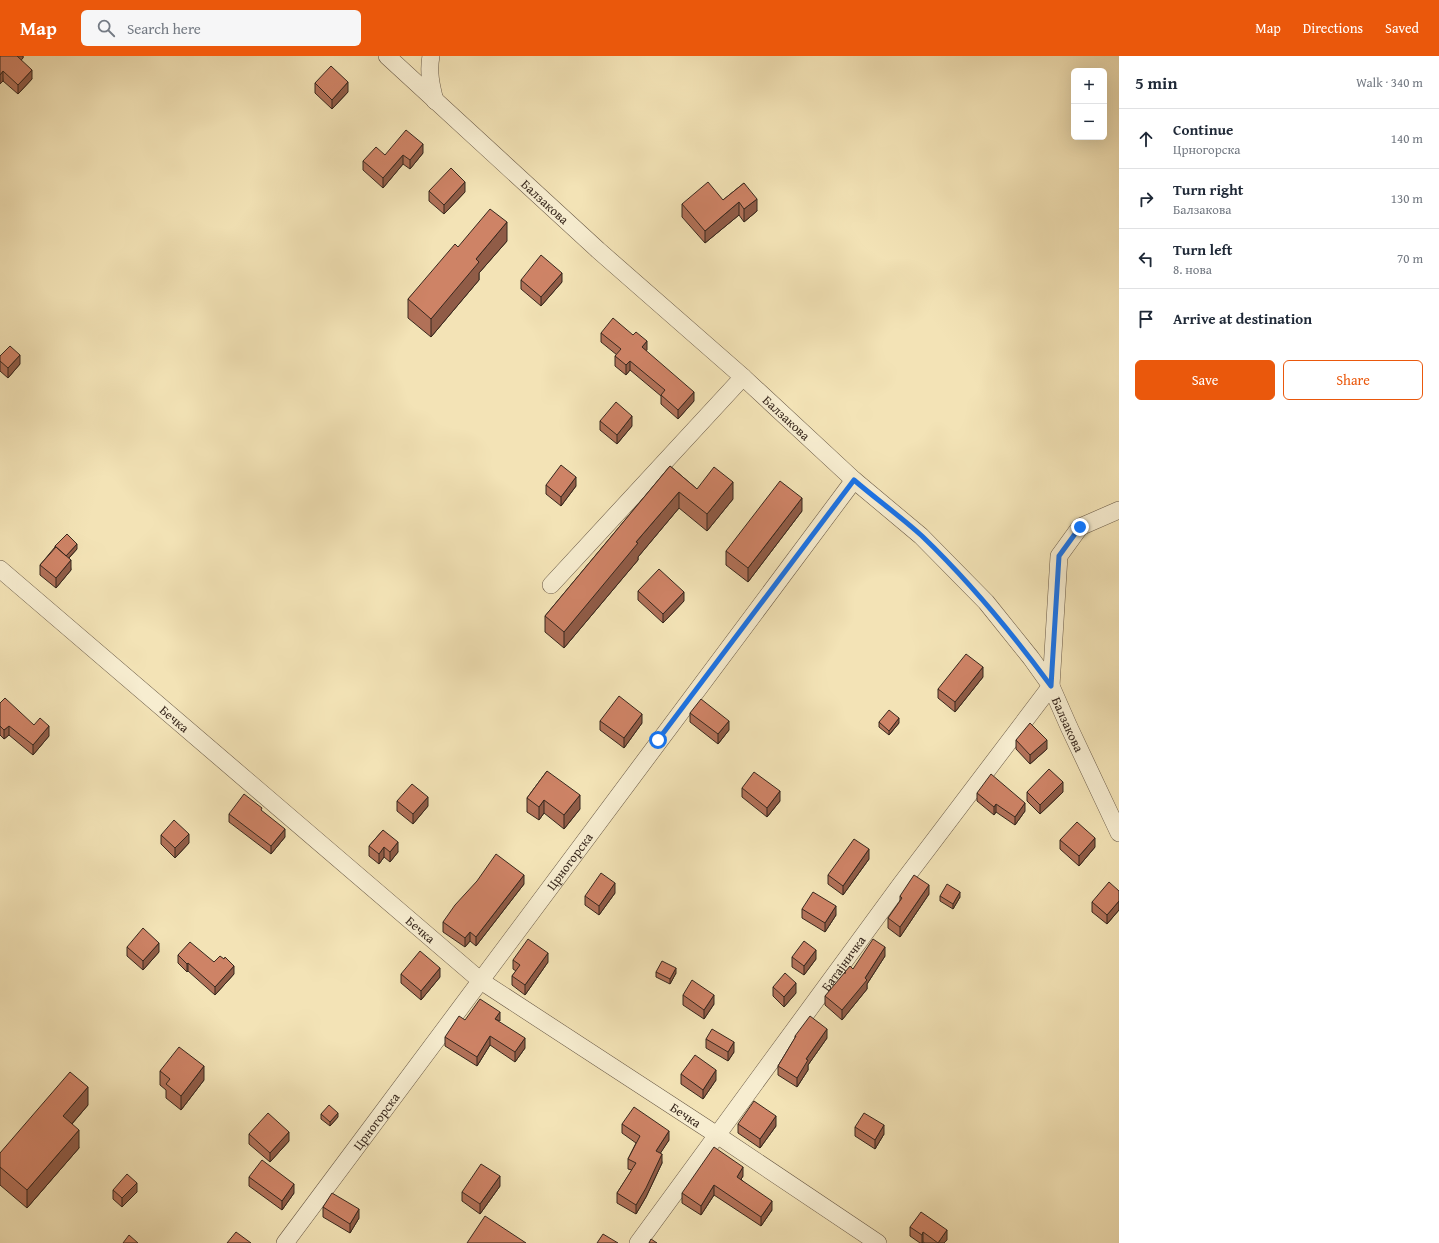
<!DOCTYPE html>
<meta charset="utf-8">
<style>
body{margin:0;font-family:"Gentium Book Plus",serif;background:#f6f6f7;color:#1f2937}
.controls{position:absolute;right:12px;top:12px;display:grid;overflow:hidden;border-radius:6px;box-shadow:0 4px 16px #0002}
.controls button{width:36px;height:36px;display:grid;place-items:center;padding:0;border:0;border-bottom:1px solid #e0e1e3;background:#fff;color:#1f2937;font:20px sans-serif}
.stop{position:absolute;width:12px;height:12px;margin:-9px;border:3px solid #1a73e8;border-radius:50%;background:#fff}
.stop.end{background:#1a73e8;border-color:#fff;box-shadow:0 1px 4px #0008}
.list{margin:0;padding:0;list-style:none}
h2{display:flex;justify-content:space-between;align-items:center;height:52px;margin:0;padding:0 16px;font-size:17px}
h2 small{font-size:13px;font-weight:400;color:#747a83}
.list li{display:grid;grid-template-columns:26px 1fr auto;gap:12px;align-items:center;box-sizing:border-box;height:60px;padding:0 16px;border-top:1px solid #e0e1e3}
.list b{display:block;font-size:15px;white-space:nowrap}
.list p{margin:0;font-size:13px;white-space:nowrap;color:#747a83}
.list em{font-size:13px;font-style:normal;color:#747a83}
.actions{display:flex;gap:8px;padding:12px 16px}
.actions a{flex:1;padding:9px 0;border:1px solid #ea580c;border-radius:6px;text-align:center;font-size:14px;color:#ea580c}
.actions .main{background:#ea580c;color:#fff}
.icon{flex:none;width:22px;height:22px;fill:none;stroke:currentColor;stroke-width:2;stroke-linecap:round;stroke-linejoin:round}
.map{position:relative;flex:none;width:1119px;height:1187px;overflow:hidden}
header{display:flex;align-items:center;gap:24px;box-sizing:border-box;height:56px;padding:0 20px;background:#ea580c;color:#fff}
header strong{font-size:19px}
nav{display:flex;gap:22px;margin-inline-start:auto;font-size:14px}
.search{width:280px;height:36px;background:#f6f6f7;display:flex;align-items:center;gap:10px;box-sizing:border-box;padding:0 14px;border-radius:6px;color:#747a83;font-size:15px}
main{display:flex}
aside{flex:1;background:#fff}
.map>svg:first-child{display:block}
.lines{fill:none;stroke-linecap:round;stroke-linejoin:round}
.street-casing{stroke:#675744;stroke-width:18}
.street{stroke:#f7edd0;stroke-width:17}
.wall{fill:#b17158;stroke:#38281e}
.shaded-wall{fill:#905c47;stroke:#38281e}
.building{fill:#ce8366;stroke:#38281e}
.route{stroke:#1a73e8;stroke-width:5}
.labels{text-anchor:middle;dominant-baseline:central;stroke-width:3.5;stroke-linejoin:round;paint-order:stroke}
.street-label{font-size:13px;fill:#38281e;stroke:#f7edd0}
</style>
<header>
<strong>Map</strong>
<div class="search"><svg class="icon" aria-label="search" viewBox="0 0 24 24"><circle cx="10" cy="10" r="6"/><path d="M15 15l6 6"/></svg>Search here</div>
<nav><a>Map</a><a>Directions</a><a>Saved</a></nav>
</header>
<main>
<div class="map">
<svg width="1119" height="1187" viewBox="0 0 1119 1187">
<rect width="100%" height="100%" fill="#f3e3b6"/>
<filter id="stains"><feTurbulence type="fractalNoise" baseFrequency=".005" numOctaves="4"/><feColorMatrix values="0 0 0 0 .2 0 0 0 0 .09 0 0 0 0 .02 0 0 0 .5 -.17"/></filter>
<radialGradient id="worn" r=".72"><stop offset=".6" stop-color="#630" stop-opacity="0"/><stop offset="1" stop-color="#630" stop-opacity=".3"/></radialGradient>
<g class="lines">
<defs>
<g id="street">
<path id="s1" d="M387,0L598,194L743,321L854,424L921,480L986,546L1031,602L1051,630L1069,671L1119,777"/>
<path d="M431,0C428,16 431,29 435,45"/>
<path id="s2" d="M0,513L481,925L717,1079L878,1187"/>
<path d="M551,529L743,321"/>
<path id="s3" d="M285,1187C475,933 663,678 854,424"/>
<path id="s4" d="M638,1187L901,828L1051,630L1059,500L1080,471L1119,454"/>
</g>
</defs>
<use href="#street" class="street-casing"/>
<use href="#street" class="street"/>
</g>
<path class="wall" d="M0,0H23V2L21,4L32,23L18,38L3,25Z
M315,27L348,36L332,53L315,37Z
M423,97L410,113L403,108L383,132L363,114V105L385,99Z
M744,127L757,155L744,166L739,159L705,187L682,161V148L723,144Z
M429,135L465,136L444,158L429,145Z
M507,185L479,217V224L431,281L408,262V243L458,191Z
M521,224L562,226L541,250L521,233Z
M601,277L647,294L646,295L694,345L678,363L661,348V340L630,314L626,319L615,310V300L617,299L601,286Z
M0,300L20,308L8,322L0,315Z
M600,365L632,370L617,388L600,374Z
M670,410L697,433L733,443L707,475L679,452L638,501V504L564,592L545,576V560Z
M546,429L576,430L561,450L546,438Z
M802,455L748,526L726,509V495Z
M55,490L77,493L69,502L71,514L56,532L40,519V509L55,491Z
M638,535L684,545L663,567L638,544Z
M983,621L955,656L938,642V633Z
M0,647L49,680L33,699L9,679L4,683L0,679Z
M690,657L729,674L718,688L690,666Z
M600,665L642,667L624,692L600,674Z
M879,666L899,667L889,679L879,671Z
M1016,684L1047,693L1030,708L1016,693Z
M547,715L580,753L564,773L544,757L539,764L527,756V742Z
M742,732L780,745L767,761L742,741Z
M1027,736H1063L1040,758L1027,745Z
M977,737L1025,755L1015,769L996,756L994,759L977,745Z
M397,745L428,750L413,768L397,755Z
M262,756L285,781L271,798L229,766V758Z
M383,774L398,796L390,806L384,801L379,808L369,800V790Z
M161,779L189,787L175,802L161,788Z
M1060,784L1095,791L1079,810L1060,793Z
M869,803L843,839L828,828V819Z
M524,828L476,890L470,885L465,891L443,876V866Z
M1119,835V854L1107,868L1092,856V846Z
M615,837L599,859L585,849V840Z
M929,838L900,881L888,872V862L900,845V840Z
M940,840L960,841L953,853L940,845Z
M802,853L836,859L825,876L802,862Z
M127,891L159,896L143,914L127,900Z
M178,899L214,906L234,918L215,939L188,915L187,916L178,907Z
M885,900L867,928V933L842,964L825,949V940L853,913Z
M792,901L816,903L804,919L792,911Z
M513,904L548,906L525,939L512,929V920L516,915L513,913Z
M656,916L676,917L670,928L656,921Z
M401,918L440,921L421,944L401,927Z
M773,931L796,937L784,951L773,940Z
M683,939L714,948L704,963L683,949Z
M465,964L499,966L525,992L515,1006L490,989L477,1010L445,990V981Z
M795,980L827,982L808,1009V1014L797,1031L778,1019V1010L795,982Z
M706,983L734,996L728,1005L706,992Z
M160,1015L204,1024L181,1054L166,1042V1034L160,1029Z
M681,1018L716,1024L703,1043L681,1028Z
M88,1049L72,1068L79,1092L27,1152L0,1129V1097Z
M321,1058L338,1061L330,1070L321,1063Z
M622,1068L669,1084L660,1097L662,1107L646,1141L636,1158L617,1147V1137L632,1114L628,1113V1103L636,1087L622,1077Z
M738,1068L776,1070L760,1092L738,1077Z
M855,1071L884,1078L875,1093L855,1080Z
M249,1078L289,1085L270,1106L249,1088Z
M743,1120L741,1123L772,1154L761,1170L714,1139L701,1159L682,1147V1137Z
M249,1121L294,1137L282,1154L249,1130Z
M500,1130L480,1158L462,1145V1136Z
M113,1134L137,1136L122,1151L113,1143Z
M323,1151L359,1162L350,1177L323,1161Z
M910,1171L947,1184L944,1187H925L923,1186V1187H920L910,1180Z"/>
<path class="shaded-wall" d="M17,0H23V2L17,9Z
M32,14V23L18,38V29Z
M3,15V25L0,28V19Z
M348,26V36L332,53V44Z
M423,88V97L410,113V104Z
M403,99V108L383,132V122Z
M465,126V136L444,158V149Z
M757,143V155L744,166V153Z
M739,146V159L705,187V175Z
M507,166V185L479,217V224L431,281V263L476,203Z
M562,217V226L541,250V241Z
M647,285V294L642,300V291Z
M20,299V308L8,322V312Z
M630,305V314L626,319V309Z
M694,336V345L678,363V354Z
M632,360V370L617,388V379Z
M576,421V430L561,450V441Z
M733,426V443L707,475V458Z
M679,436V452L638,501V504L564,592V576L636,486Z
M802,442V455L748,526V512Z
M77,488V493L66,505V500Z
M71,504V514L56,532V522Z
M684,536V545L663,567V558Z
M983,611V621L955,656V646Z
M642,658V667L624,692V682Z
M899,662V667L889,679V675Z
M729,665V674L718,688V678Z
M9,670V679L4,683V674Z
M49,670V680L33,699V689Z
M1047,684V693L1030,708V699Z
M1063,726V736L1040,758V749Z
M780,735V745L767,761V752Z
M580,739V753L564,773V759Z
M428,741V750L413,768V758Z
M544,744V757L539,764V751Z
M1025,747V755L1015,769V761Z
M996,748V756L994,759V751Z
M285,773V781L271,798V790Z
M189,778V787L175,802V792Z
M1095,782V791L1079,810V800Z
M398,786V796L390,806V796Z
M384,791V801L379,808V798Z
M869,793V803L843,839V830Z
M524,819V828L476,890V881Z
M615,827V837L599,859V850Z
M929,829V838L900,881V871Z
M960,836V841L953,853V848Z
M1119,845V854L1107,868V859Z
M836,850V859L825,876V867Z
M470,876V885L465,891V882Z
M159,887V896L143,914V905Z
M885,891V900L867,928V933L842,964V954L865,922Z
M816,894V903L804,919V910Z
M548,897V906L525,939V929Z
M188,907V915L187,916V908Z
M234,910V918L215,939V931Z
M440,912V921L421,944V935Z
M676,912V917L670,928V923Z
M796,927V937L784,951V941Z
M714,939V948L704,963V954Z
M500,956V965L495,963Z
M827,973V982L808,1009V1014L797,1031V1022L806,1003Z
M490,980V989L477,1010V1001Z
M525,982V992L515,1006V996Z
M734,986V996L728,1005V996Z
M204,1010V1024L181,1054V1040Z
M716,1014V1024L703,1043V1034Z
M88,1031V1049L63,1078V1060Z
M338,1057V1061L330,1070V1066Z
M776,1060V1070L760,1092V1083Z
M884,1069V1078L875,1093V1084Z
M79,1074V1092L27,1152V1134Z
M669,1075V1084L656,1104V1095Z
M289,1076V1085L270,1106V1097Z
M662,1098V1107L646,1141L636,1158V1149Z
M743,1111V1120L737,1130V1121Z
M500,1120V1130L480,1158V1148Z
M137,1127V1136L122,1151V1142Z
M294,1128V1137L282,1154V1145Z
M714,1129V1139L701,1159V1150Z
M772,1145V1154L761,1170V1161Z
M359,1153V1162L350,1177V1168Z
M947,1174V1184L944,1187H938Z
M923,1176V1186L922,1187V1179Z"/>
<path class="building" d="M0,0H17L32,14L18,29L3,15L0,19Z
M331,10L348,26L332,44L315,27Z
M406,74L423,88L410,104L403,99L383,122L363,105L376,91L385,99Z
M451,112L465,126L444,149L429,135Z
M708,126L723,144L744,127L757,143L744,153L739,146L705,175L682,148Z
M490,153L507,166L476,203L479,206L431,263L408,243L455,188L458,191Z
M541,199L562,217L541,241L521,224Z
M613,262L633,279L636,276L647,285L642,291L694,336L678,354L661,339L665,334L630,305L626,309L615,300L621,293L601,277Z
M10,290L20,299L8,312L0,305V300Z
M616,346L632,360L617,379L600,365Z
M561,409L576,421L561,441L546,429Z
M670,410L697,433L714,411L733,426L707,458L679,436L636,486L638,487L564,576L545,560Z
M780,425L802,442L748,512L726,495Z
M67,478L77,488L66,500L55,490Z
M56,491L71,504L56,522L40,509Z
M659,513L684,536L663,558L638,535Z
M966,598L983,611L955,646L938,633Z
M619,640L642,658L624,682L600,665Z
M5,642L34,669L40,662L49,670L33,689L9,670L4,674L0,670V647Z
M701,643L729,665L718,678L690,657Z
M889,654L899,662L889,675L879,666Z
M1030,667L1047,684L1030,699L1016,684Z
M1049,713L1063,726L1040,749L1027,736Z
M547,715L580,739L564,759L544,744L539,751L527,742Z
M754,716L780,735L767,752L742,732Z
M991,718L1025,747L1015,761L996,748L994,751L977,737Z
M412,728L428,741L413,758L397,745Z
M244,738L262,752L261,754L285,773L271,790L229,758Z
M174,764L189,778L175,792L161,779Z
M1077,766L1095,782L1079,800L1060,784Z
M383,774L398,786L390,796L384,791L379,798L369,790Z
M854,783L869,793L843,830L828,819Z
M496,798L524,819L476,881L470,876L465,882L443,866L455,849L477,825Z
M601,817L615,827L599,850L585,840Z
M914,819L929,829L900,871L888,862L902,842L900,840Z
M1109,826L1119,835V845L1107,859L1092,846Z
M947,828L960,836L953,848L940,840Z
M813,836L836,850L825,867L802,853Z
M143,872L159,887L143,905L127,891Z
M528,883L548,897L525,929L512,920L520,909L513,904Z
M873,883L885,891L865,922L867,924L842,954L825,940L850,910L853,913Z
M804,885L816,894L804,910L792,901Z
M190,886L214,906L220,900L224,903L225,901L234,910L215,931L188,907L187,908L178,899Z
M420,895L440,912L421,935L401,918Z
M662,905L676,912L670,923L656,916Z
M785,917L796,927L784,941L773,931Z
M692,924L714,939L704,954L683,939Z
M480,943L500,956L495,963L525,982L515,996L490,980L477,1001L445,981L459,960L465,964Z
M810,960L827,973L806,1003L808,1004L797,1022L778,1010L796,980H795Z
M712,973L734,986L728,996L706,983Z
M179,991L204,1010L181,1040L166,1028L170,1023L160,1015Z
M695,999L716,1014L703,1034L681,1018Z
M70,1016L88,1031L63,1060L79,1074L27,1134L0,1111V1097Z
M754,1045L776,1060L760,1083L738,1068Z
M329,1049L338,1057L330,1066L321,1058Z
M634,1051L669,1075L656,1095L662,1098L646,1132L636,1149L617,1137L636,1107L628,1103L640,1080L622,1068Z
M268,1057L289,1076L270,1097L249,1078Z
M864,1057L884,1069L875,1084L855,1071Z
M714,1091L743,1111L737,1121L772,1145L761,1161L714,1129L701,1150L682,1137Z
M262,1104L294,1128L282,1145L249,1121Z
M481,1108L500,1120L480,1148L462,1136Z
M127,1118L137,1127L122,1142L113,1134Z
M332,1137L359,1153L350,1168L323,1151Z
M921,1156L947,1174L938,1187L923,1176L922,1179L910,1171Z
M485,1160L526,1187H467Z
M236,1176L251,1187H227Z
M603,1178L618,1187H597Z
M129,1179L138,1187H123Z
M651,1183L657,1187H649Z"/>
<g class="lines">
<path class="route" d="M658,684L854,424C876,443 900,460 922,480C970,526 1012,577 1051,630L1059,500L1080,471"/>
</g>
<g class="labels">
<g class="street-label">
<text stroke="none"><textPath href="#s1" startOffset="215">Балзакова</textPath></text>
<text stroke="none"><textPath href="#s1" startOffset="539">Балзакова</textPath></text>
<text stroke="none"><textPath href="#s2" startOffset="230">Бечка</textPath></text>
<text stroke="none"><textPath href="#s1" startOffset="959">Балзакова</textPath></text>
<text stroke="none"><textPath href="#s3" startOffset="476">Црногорска</textPath></text>
<text stroke="none"><textPath href="#s2" startOffset="554">Бечка</textPath></text>
<text stroke="none"><textPath href="#s4" startOffset="347">Батајничка</textPath></text>
<text stroke="none"><textPath href="#s2" startOffset="878">Бечка</textPath></text>
<text stroke="none"><textPath href="#s3" startOffset="152">Црногорска</textPath></text>
</g>
</g>
<rect width="100%" height="100%" filter="url(#stains)"/>
<rect width="100%" height="100%" fill="url(#worn)"/>
</svg>
<div class="controls">
<button>+</button>
<button>−</button>
</div>
<div class="stop" style="left:658px;top:684px"></div>
<div class="stop end" style="left:1080px;top:471px"></div>
</div>
<aside>
<h2>5 min<small>Walk · 340 m</small></h2>
<ul class="list">
<li><svg class="icon" aria-label="ahead" viewBox="0 0 24 24"><path d="M12 20V5M6 11l6-6 6 6"/></svg><div><b>Continue</b><p>Црногорска</p></div><em>140 m</em></li>
<li><svg class="icon" aria-label="right" viewBox="0 0 24 24"><path d="M7 20v-9h11M14 6l5 5-5 5"/></svg><div><b>Turn right</b><p>Балзакова</p></div><em>130 m</em></li>
<li><svg class="icon" aria-label="left" viewBox="0 0 24 24"><path d="M17 20v-9H6M10 6l-5 5 5 5"/></svg><div><b>Turn left</b><p>8. нова</p></div><em>70 m</em></li>
<li><svg class="icon" aria-label="arrive" viewBox="0 0 24 24"><path d="M6 21V4h12l-3 4 3 4H6"/></svg><div><b>Arrive at destination</b></div></li>
</ul>
<div class="actions"><a class="main">Save</a><a>Share</a></div>
</aside>
</main>
